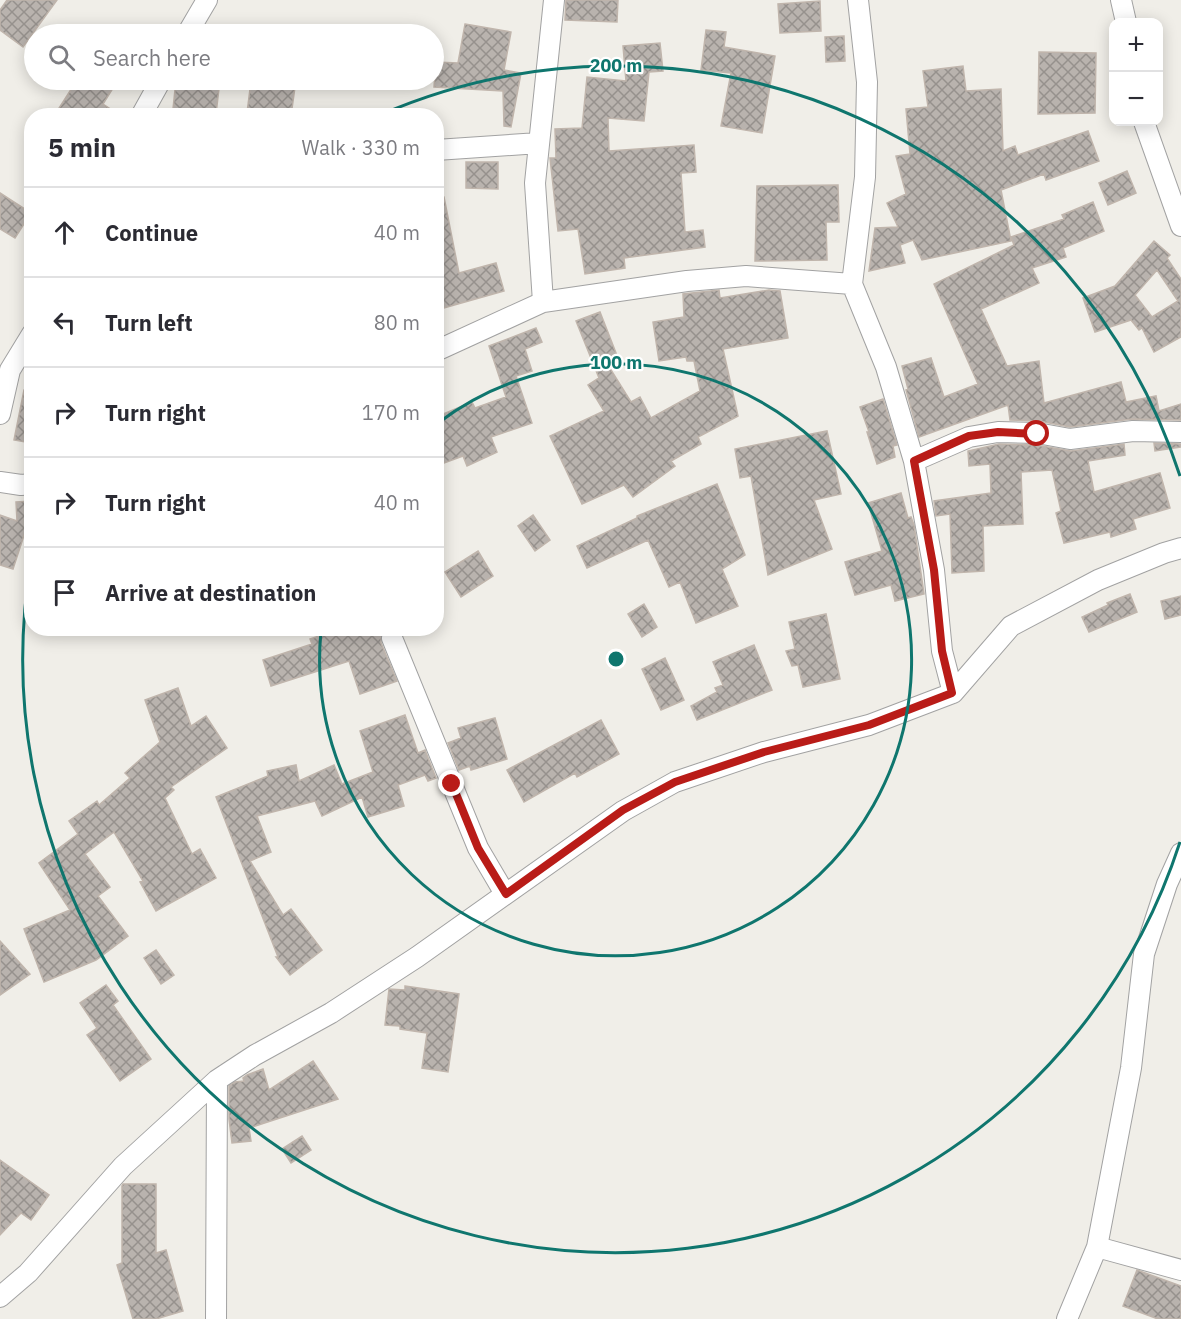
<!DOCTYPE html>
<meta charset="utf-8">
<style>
body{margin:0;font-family:"IBM Plex Sans",sans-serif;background:#f2f2f3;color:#2b2b33}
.controls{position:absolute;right:18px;top:18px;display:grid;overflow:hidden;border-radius:12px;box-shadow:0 3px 15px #0003}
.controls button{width:54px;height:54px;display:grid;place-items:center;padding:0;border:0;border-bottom:2px solid #e1e1e2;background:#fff;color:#2b2b33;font:30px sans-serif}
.stop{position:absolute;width:18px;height:18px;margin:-14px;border:4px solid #b91c18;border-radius:50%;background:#fff}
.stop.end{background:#b91c18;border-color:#fff;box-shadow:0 2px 6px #0008}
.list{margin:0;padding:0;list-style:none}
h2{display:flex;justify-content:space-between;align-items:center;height:78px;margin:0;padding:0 24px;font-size:26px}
h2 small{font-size:20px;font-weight:400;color:#7c7c81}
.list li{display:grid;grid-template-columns:39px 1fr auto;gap:18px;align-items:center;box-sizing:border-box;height:90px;padding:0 24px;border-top:2px solid #e1e1e2}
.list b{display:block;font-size:22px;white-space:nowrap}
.list em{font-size:20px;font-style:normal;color:#7c7c81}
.icon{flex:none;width:33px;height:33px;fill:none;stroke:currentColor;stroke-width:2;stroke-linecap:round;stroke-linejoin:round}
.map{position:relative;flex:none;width:1181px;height:1319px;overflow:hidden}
.search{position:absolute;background:#fff;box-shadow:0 3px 15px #0003;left:24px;top:24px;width:420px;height:66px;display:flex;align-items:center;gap:15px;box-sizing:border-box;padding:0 21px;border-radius:33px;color:#7c7c81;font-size:22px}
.panel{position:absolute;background:#fff;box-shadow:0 3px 15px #0003;left:24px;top:108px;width:420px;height:528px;border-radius:24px}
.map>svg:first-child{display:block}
.building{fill:url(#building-cross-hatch);stroke:#c0b5ac;stroke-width:1.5;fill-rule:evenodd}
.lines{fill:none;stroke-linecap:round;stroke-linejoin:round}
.minor-casing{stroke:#a2a2a2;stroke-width:22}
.minor{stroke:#fff;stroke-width:20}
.route{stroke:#b91c18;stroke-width:8}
.ring{fill:none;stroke:#0f766e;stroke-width:3}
.centre{fill:#0f766e;stroke:#fff;stroke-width:3}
.ring-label{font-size:18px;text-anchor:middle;font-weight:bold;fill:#0f766e;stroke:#fff;stroke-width:4.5;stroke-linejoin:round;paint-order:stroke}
</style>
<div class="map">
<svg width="1181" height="1319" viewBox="0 0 1181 1319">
<defs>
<pattern id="building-cross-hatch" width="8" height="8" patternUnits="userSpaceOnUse" patternTransform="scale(1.5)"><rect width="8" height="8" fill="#b9b3ae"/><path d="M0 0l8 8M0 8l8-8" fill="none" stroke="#96918d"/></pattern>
</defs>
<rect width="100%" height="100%" fill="#f0eee8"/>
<path class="building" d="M7,0H57L23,47L0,30V10Z
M566,0H618L617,22L565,20Z
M820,1L821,31L780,33L778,4Z
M465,24L511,32L504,70L521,73L511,127L504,126L503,91L434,87L436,62L458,63Z
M706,30L726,32L724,47L775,56L762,133L721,126L731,73L701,70Z
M844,36L845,61L826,62L825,37Z
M660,43L663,71L649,72L644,121L608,118L609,151L694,145L696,172L681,173L685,232L703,230L705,247L624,258L625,268L585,274L578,229L558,231L550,158H556L555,129L582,128L587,77L626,81L623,46Z
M1039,52L1096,53L1095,113L1038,114Z
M963,66L966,91L1001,89L1003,151L1015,146L1018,155L1088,131L1099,161L1046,180L1044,174L1001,190L1011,241L922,260L913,240L900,245L905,263L869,271L875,228L898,227L887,203L906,194L896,156L910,154L906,109L928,107L923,71Z
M77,80H118L103,104L121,116H54Z
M176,80H220L216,114L173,109Z
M251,81L295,87L291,116L247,113Z
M466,162H498V189L466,188Z
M1127,171L1136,193L1108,205L1099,183Z
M838,185L839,222H826L827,260L755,261L757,186Z
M0,193L31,213L15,238L0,229Z
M436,197H444L459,273L496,263L504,291L440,309L436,296Z
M1093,202L1104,231L1063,248L1066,257L1032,268L1039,283L981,309L1007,366L1039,361L1044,403L1121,382L1126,402L1156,396L1159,411L1181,404V420L1132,419L1070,427L1039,421L1010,420L1008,405L919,437L906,390L908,389L902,366L931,358L944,397L978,384L934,284L1014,245L1011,237L1064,219L1062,215Z
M1154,241L1170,255L1167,258L1181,279V337L1154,352L1142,328L1139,330L1131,320L1095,332L1083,298L1115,286ZM1157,270L1178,301L1152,317L1135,295Z
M719,290L720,298L769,290L780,291L788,338L723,349L738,416L698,437L701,444L671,461L675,466L633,497L624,485L582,504L550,436L604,411L588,385L599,378L576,321L600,312L618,358L606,362L631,402L640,397L651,418L700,391L694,361H687L686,357L659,361L653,322L684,317L683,294Z
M536,328L542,342L525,349L532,371L516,376L532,423L491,437L497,452L467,466L463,456L436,466V417L472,402L475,408L506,397L489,346Z
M24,390H32V443L14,440Z
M883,399L897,445L893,446L895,457L877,464L867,432H869L860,407Z
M827,431L841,494L814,500L832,549L768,575L751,476L740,478L735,449Z
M1154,443L1181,444V447L1155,451Z
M999,444L1036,445L1071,451L1124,444L1125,455L1088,461L1094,492L1160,473L1170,508L1133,519L1136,529L1111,537L1110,532L1064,543L1056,513L1061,511L1052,470L1021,472L1023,524L983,526L984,571L952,573L950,514L936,516L934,501L991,493L990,464L969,466L968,451Z
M717,484L745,555L722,569L738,606L696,623L680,582L669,587L648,540L587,568L577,546L637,518V516Z
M901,493L908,518L911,517L914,525L924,594L895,601L891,585L855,595L845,562L882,551L868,503Z
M32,501V511L13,569L0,565V515L17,521L16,502Z
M533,515L550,540L535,551L518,526Z
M478,551L493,576L461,597L445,572Z
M1130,594L1137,612L1089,632L1082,617L1108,605L1107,603Z
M1181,596V615L1165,619L1161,601Z
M644,604L657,627L642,637L628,614Z
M826,614L840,679L803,687L798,665L792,666L786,651L795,649L789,622Z
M343,628H382L381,643L397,681L360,694L349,661L271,686L263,660L312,644L310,639Z
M754,645L772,690L697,720L691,706L717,692L715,688L723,685L713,662Z
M665,658L684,700L661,710L642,669Z
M178,688L191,726L206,716L227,748L171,787L174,790L165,798L192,854L200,849L216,878L156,911L140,882L143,881L114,832L85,854L110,887L98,896L128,936L96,960L44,982L24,929L70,910L39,863L78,834L69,821L97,801L99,805L130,778L125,773L160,742L145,700Z
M405,715L418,753L425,750L436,778L428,781L425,775L398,785L404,806L368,817L362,797L322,816L315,801L257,816L271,852L250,861L283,915L291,909L322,950L290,975L276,957H278L216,797L268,776L267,771L296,765L299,781L334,765L342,784L373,772L360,731Z
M495,718L507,759L471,770L470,766L459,770L448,743L461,738L458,728Z
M601,720L619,754L577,777L575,773L524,802L507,770Z
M0,941L30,974L0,995Z
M156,950L174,975L161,984L144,958Z
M106,985L118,1001L113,1005L151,1059L120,1081L87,1035L97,1028L80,1003Z
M405,986L459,994L448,1072L422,1068L427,1033L400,1029V1026L385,1025L389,989L405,990Z
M313,1061L338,1099L249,1128L251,1141L232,1143L229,1119V1086L235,1082L244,1081L243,1078L247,1075L263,1069L269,1090Z
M302,1136L311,1150L291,1163L282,1149Z
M0,1160L49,1195L31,1220L21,1213L0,1235Z
M123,1184H156V1253L166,1250L183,1311L156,1319H133L117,1265L122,1263V1186Z
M1137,1270L1181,1286V1319H1158L1123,1306Z"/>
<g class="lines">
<defs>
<path id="minor" d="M858,0L867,82L865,177L852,284L886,367L914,461L934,570L942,651L953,693
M1121,0L1126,22
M187,34L207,0
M141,116L161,80
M1144,122L1181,226
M436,150L539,143
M543,302L535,183L554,0
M436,351L543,302L687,281L746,276L852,284
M0,414L10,370L32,334
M914,461L969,437L998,432L1037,433L1070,439L1133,431L1181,432
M0,482L21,485L32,484
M392,638L478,848L505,894
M1097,1247L1181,1270
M0,1297L28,1273L123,1166L217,1080L255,1055L331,1013L417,957L623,811L675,782L764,752L869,725L953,693L1011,626L1098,580L1164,553L1181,548
M216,1319L217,1080
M1067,1319L1097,1247L1131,1068L1144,954L1167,884L1181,853"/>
</defs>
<use href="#minor" class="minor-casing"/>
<use href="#minor" class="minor"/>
</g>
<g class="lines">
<path class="route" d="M452,784L478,848L506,894L623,810L675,782L764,752L869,725L952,693L942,651L934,570L914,461L969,436L998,432L1037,434"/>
</g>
<g class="ring">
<path d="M438 423A296 296 0 1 1 321 631"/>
<path d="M1180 842A593 593 0 0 1 31 561M380 115A593 593 0 0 1 1180 476"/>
</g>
<circle cx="616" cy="659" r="9" class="centre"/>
<g class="ring-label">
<text x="616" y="72">200 m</text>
<text x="616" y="369">100 m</text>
</g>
</svg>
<div class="controls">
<button>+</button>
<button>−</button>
</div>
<div class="stop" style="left:1037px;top:434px"></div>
<div class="stop end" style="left:452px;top:784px"></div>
<div class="search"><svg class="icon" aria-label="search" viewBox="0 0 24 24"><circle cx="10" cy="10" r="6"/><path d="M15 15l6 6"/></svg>Search here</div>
<section class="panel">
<h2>5 min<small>Walk · 330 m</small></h2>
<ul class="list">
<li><svg class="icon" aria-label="ahead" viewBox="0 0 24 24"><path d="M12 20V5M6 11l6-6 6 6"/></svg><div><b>Continue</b></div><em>40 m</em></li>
<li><svg class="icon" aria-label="left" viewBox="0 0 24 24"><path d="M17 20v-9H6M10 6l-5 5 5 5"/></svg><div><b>Turn left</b></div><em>80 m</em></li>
<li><svg class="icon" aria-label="right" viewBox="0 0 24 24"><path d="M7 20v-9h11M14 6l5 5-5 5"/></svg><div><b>Turn right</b></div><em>170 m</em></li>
<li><svg class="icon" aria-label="right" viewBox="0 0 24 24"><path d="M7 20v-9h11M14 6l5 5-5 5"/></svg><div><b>Turn right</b></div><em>40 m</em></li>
<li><svg class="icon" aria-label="arrive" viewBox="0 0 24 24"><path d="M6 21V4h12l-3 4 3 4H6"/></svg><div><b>Arrive at destination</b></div></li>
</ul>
</section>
</div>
